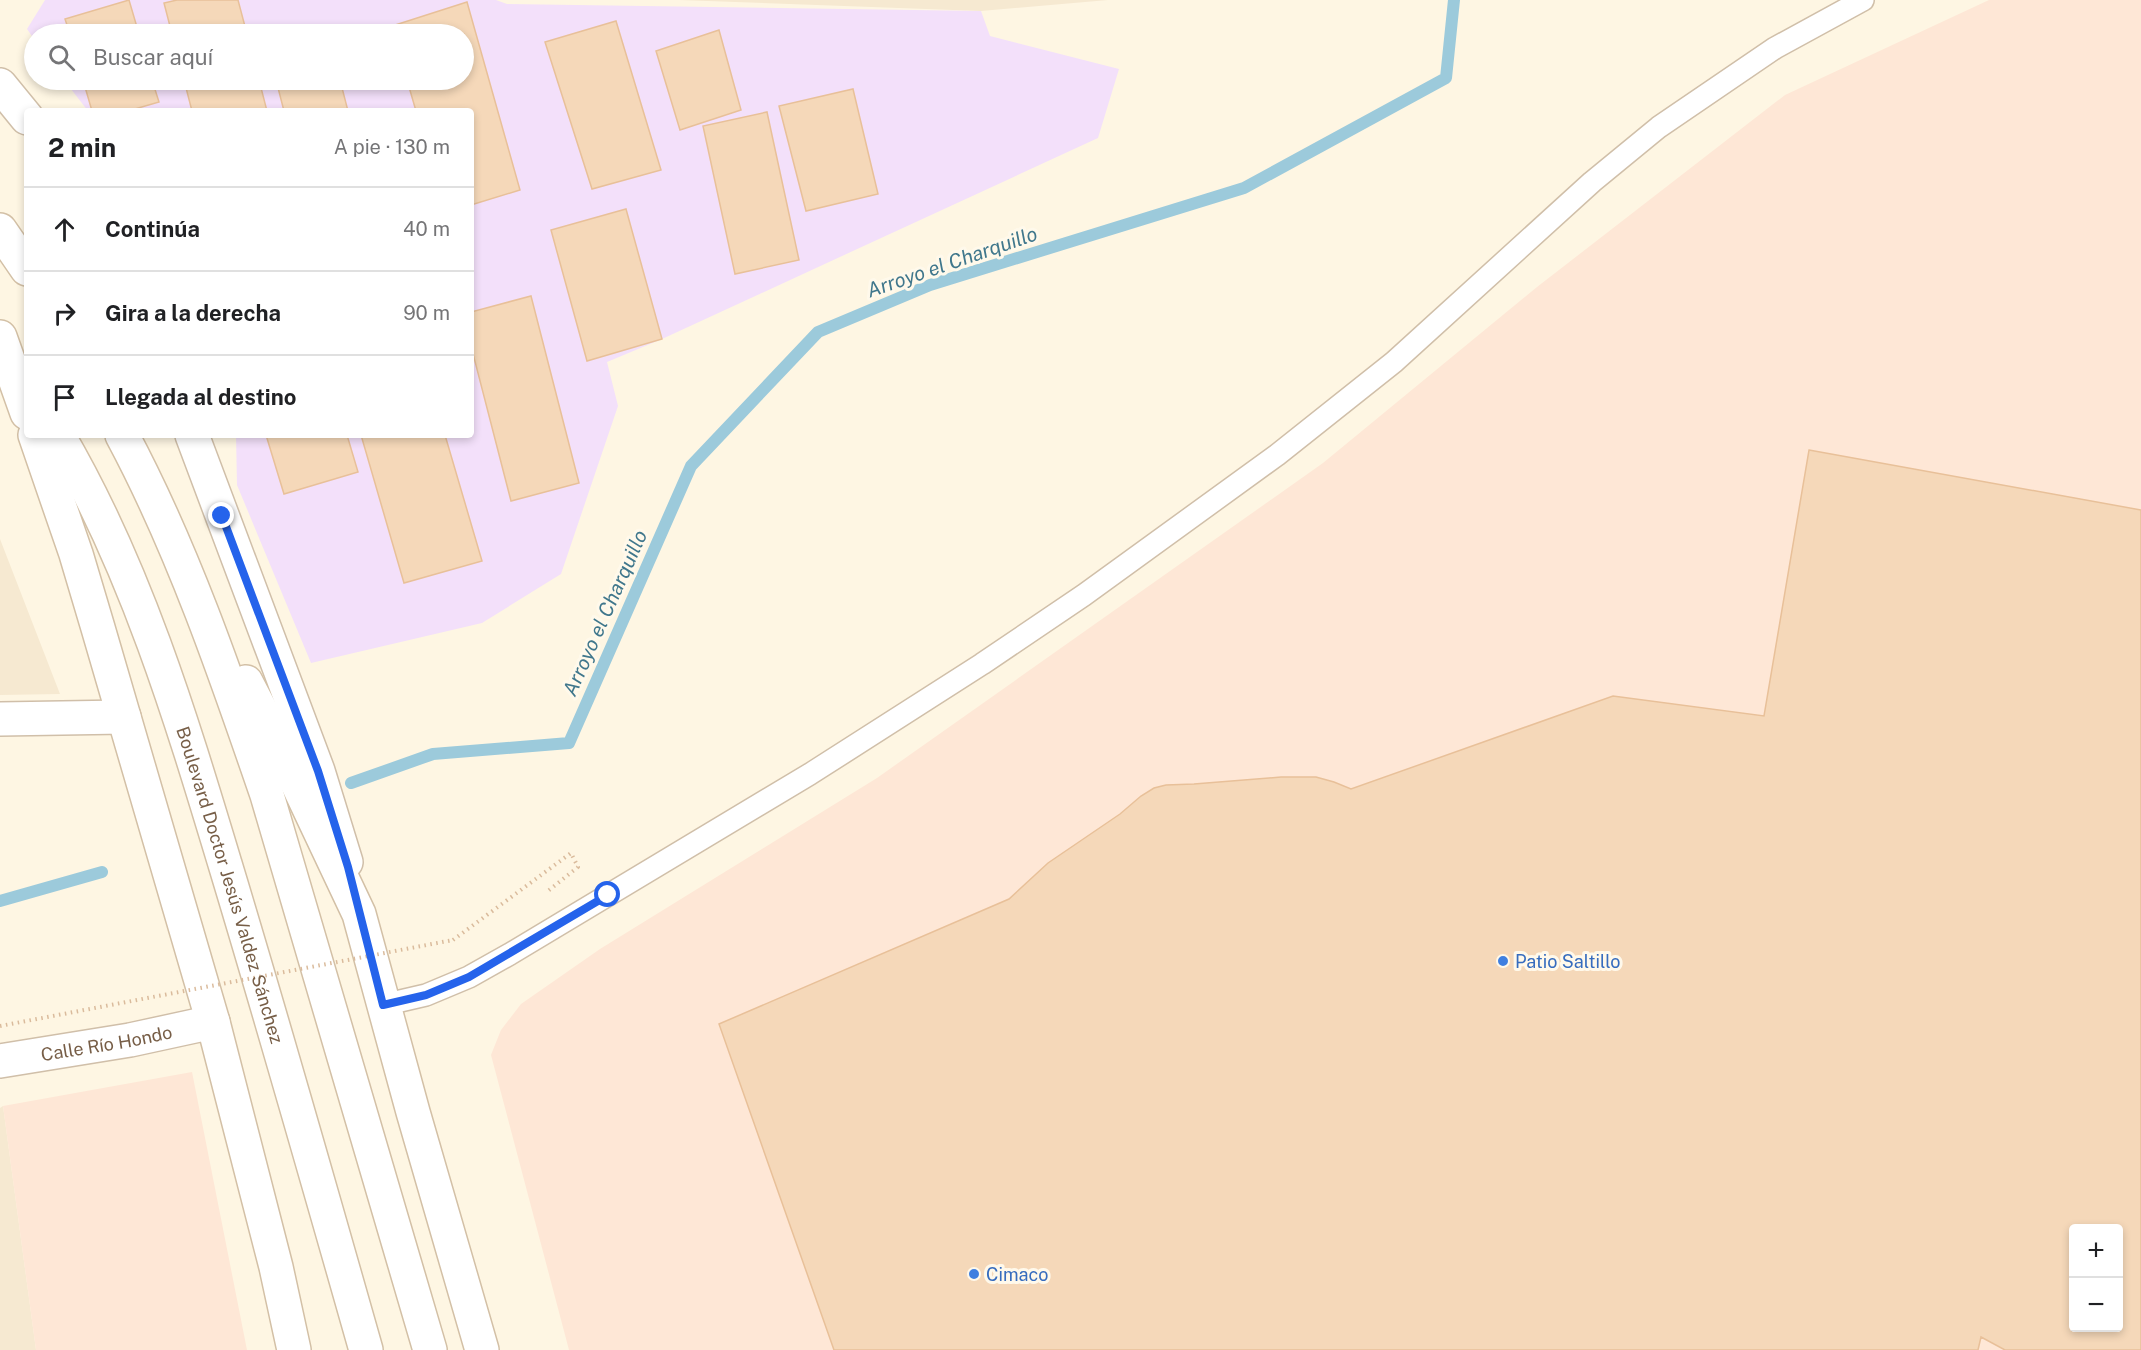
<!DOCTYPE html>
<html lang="es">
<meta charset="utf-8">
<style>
body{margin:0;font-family:"Public Sans",sans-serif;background:#f2f2f2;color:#202124}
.controls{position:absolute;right:18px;bottom:18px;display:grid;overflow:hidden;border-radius:6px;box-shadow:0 3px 9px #0003}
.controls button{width:54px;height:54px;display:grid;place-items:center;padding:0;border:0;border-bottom:2px solid #e0e0e0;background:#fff;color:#202124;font:30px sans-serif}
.stop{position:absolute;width:18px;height:18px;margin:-14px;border:4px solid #2563eb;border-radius:50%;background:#fff}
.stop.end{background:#2563eb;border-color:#fff;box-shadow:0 2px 6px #0008}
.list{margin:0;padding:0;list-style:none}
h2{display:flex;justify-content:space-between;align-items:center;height:78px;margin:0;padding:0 24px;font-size:26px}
h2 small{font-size:20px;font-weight:400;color:#757577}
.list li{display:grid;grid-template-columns:39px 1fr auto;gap:18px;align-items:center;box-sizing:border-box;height:84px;padding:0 24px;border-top:2px solid #e0e0e0}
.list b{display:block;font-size:22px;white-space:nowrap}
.list em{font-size:20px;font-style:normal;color:#757577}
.icon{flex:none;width:33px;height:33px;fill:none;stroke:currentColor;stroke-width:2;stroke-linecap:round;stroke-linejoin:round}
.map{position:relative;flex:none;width:2141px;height:1350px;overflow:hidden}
.search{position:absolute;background:#fff;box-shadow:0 3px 9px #0003;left:24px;top:24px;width:450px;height:66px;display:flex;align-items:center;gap:15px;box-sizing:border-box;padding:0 21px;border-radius:33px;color:#757577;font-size:22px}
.panel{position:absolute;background:#fff;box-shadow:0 3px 9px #0003;left:24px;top:108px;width:450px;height:330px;border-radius:6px}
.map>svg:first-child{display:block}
.residential{fill:#f6e9d1}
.commercial{fill:#fee7d6;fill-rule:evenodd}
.education{fill:#f3e0fa}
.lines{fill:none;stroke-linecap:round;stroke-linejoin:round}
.stream{stroke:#9ccadb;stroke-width:12}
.building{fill:#f5d8b9;stroke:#e8c099;stroke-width:1.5;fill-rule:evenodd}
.lane-casing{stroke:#d0bfa9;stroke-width:24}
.street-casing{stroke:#d0bfa9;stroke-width:36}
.secondary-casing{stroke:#d3c0a6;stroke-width:36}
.path{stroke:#dabb9c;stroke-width:4;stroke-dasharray:1.5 4.5;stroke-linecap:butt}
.lane{stroke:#fff;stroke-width:21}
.street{stroke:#fff;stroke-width:33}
.secondary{stroke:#fff;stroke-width:33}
.path-bridge{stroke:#dabb9c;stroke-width:4;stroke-dasharray:1.5 4.5;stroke-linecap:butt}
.route{stroke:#2563eb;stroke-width:8}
.shop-dot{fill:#3f7fe0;stroke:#fff9eb;stroke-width:2}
.labels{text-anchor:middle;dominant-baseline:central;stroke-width:6;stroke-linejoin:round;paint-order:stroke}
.street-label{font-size:18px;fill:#775e47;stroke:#fff9eb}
.shop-label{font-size:18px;fill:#366cbe;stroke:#fff9eb;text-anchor:start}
.water-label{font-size:20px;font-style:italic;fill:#40778c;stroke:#fff9eb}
</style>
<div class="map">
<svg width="2141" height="1350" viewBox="0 0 2141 1350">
<rect width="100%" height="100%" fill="#fef6e3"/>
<path class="residential" d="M679,0H1108L981,11Z
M0,539L60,694L0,695Z
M3,1106L36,1350H0V1108Z"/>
<path class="commercial" d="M1989,0H2141V1350H569L491,1055L501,1030L521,1004L600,949L877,778L1323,463L1537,287L1785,95ZM2074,1228H2118V1328H2074Z
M192,1072L247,1350H36L3,1106Z"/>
<path class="education" d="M45,0H496L507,4L981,11L990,36L1119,69L1098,138L662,339L607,362L618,406L561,574L482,623L311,663L237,485L236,435H471V111H88L64,80H464V34H34V39L27,29Z"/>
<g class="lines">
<path class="stream" d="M351,783L433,754L569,743L691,466L818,332L930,285L1244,188L1446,78L1454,0
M0,901L102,872"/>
</g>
<path class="building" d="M129,0L139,34H70L65,19Z
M177,0H238L247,34H172L164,3Z
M467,2L520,190L471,205V111H416L407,80H464V34H394L392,26Z
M616,21L661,170L592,189L545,42Z
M719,30L741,110L680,130L656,51Z
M83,80H152L159,102L128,111H92Z
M184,80H259L267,111H192Z
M276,80H340L348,111H284Z
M853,89L878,194L806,211L779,106Z
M767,112L799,260L735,274L703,126Z
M626,209L662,339L587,361L551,230Z
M531,296L579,483L511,501L471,346V312Z
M266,435H347L358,472L284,494Z
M361,435H445L482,561L404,583Z
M1809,450L2141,510V1350H2005L1981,1337L1978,1350H834L719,1024L1009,899L1048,863L1120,814L1141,796L1154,788L1166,785L1194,784L1281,777H1316L1334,782L1351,789L1613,696L1764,716ZM2074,1228H2118V1328H2074Z"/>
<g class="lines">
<defs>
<path id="lane" d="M383,1005L426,995L469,977L510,954L810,774L982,664L1084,595L1277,455L1394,362L1592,182L1659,127L1775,48L1863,0"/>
<g id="street">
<path d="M0,85L27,118"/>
<path d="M192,435L318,771L346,862"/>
<path d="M0,719L124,717"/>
<path id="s1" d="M0,1061L130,1040L213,1022"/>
</g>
<g id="secondary">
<path d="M0,230L27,269"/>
<path d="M0,337L27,413"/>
<path d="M35,435L76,554L98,628L213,1022L276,1267L294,1350"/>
<path id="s2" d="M58,435C136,568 181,718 225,864C274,1026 320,1188 366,1350"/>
<path d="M122,435C182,547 226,675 267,795L430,1350"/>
<path d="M246,682L282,751L359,914L413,1112L482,1350"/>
</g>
</defs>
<use href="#lane" class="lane-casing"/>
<use href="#street" class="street-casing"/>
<use href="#secondary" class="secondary-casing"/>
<path class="path" d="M453,940L571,853L578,867L548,891"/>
<use href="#lane" class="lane"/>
<use href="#street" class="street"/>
<use href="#secondary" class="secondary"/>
<path class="path-bridge" d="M0,1026L453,940"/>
</g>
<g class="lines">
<path class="route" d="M222,516L318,771L348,867L383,1005L426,995L469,977L608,895"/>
</g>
<g class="shop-dot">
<circle cx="1503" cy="961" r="6"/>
<circle cx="974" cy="1274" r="6"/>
</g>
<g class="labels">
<g class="street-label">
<text stroke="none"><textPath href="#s2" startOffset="483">Boulevard Doctor Jesús Valdez Sánchez</textPath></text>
<text stroke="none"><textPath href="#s1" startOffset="108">Calle Río Hondo</textPath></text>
</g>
<g class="shop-label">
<text x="1515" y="961">Patio Saltillo</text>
<text x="986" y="1274">Cimaco</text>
</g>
<g class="water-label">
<text transform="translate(952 262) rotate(-19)">Arroyo el Charquillo</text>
<text transform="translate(605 613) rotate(-66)">Arroyo el Charquillo</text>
</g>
</g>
</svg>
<div class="controls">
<button>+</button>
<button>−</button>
</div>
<div class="stop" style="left:608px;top:895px"></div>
<div class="stop end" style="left:222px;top:516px"></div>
<div class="search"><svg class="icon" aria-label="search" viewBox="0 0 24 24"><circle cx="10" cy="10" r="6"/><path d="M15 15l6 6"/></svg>Buscar aquí</div>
<section class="panel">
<h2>2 min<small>A pie · 130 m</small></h2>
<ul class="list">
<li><svg class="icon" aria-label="ahead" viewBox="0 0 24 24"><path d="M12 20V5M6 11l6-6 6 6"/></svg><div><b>Continúa</b></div><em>40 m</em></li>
<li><svg class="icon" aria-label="right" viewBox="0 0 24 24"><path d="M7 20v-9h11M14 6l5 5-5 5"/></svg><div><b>Gira a la derecha</b></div><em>90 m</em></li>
<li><svg class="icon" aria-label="arrive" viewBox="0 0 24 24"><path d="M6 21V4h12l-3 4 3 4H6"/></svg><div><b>Llegada al destino</b></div></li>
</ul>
</section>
</div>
